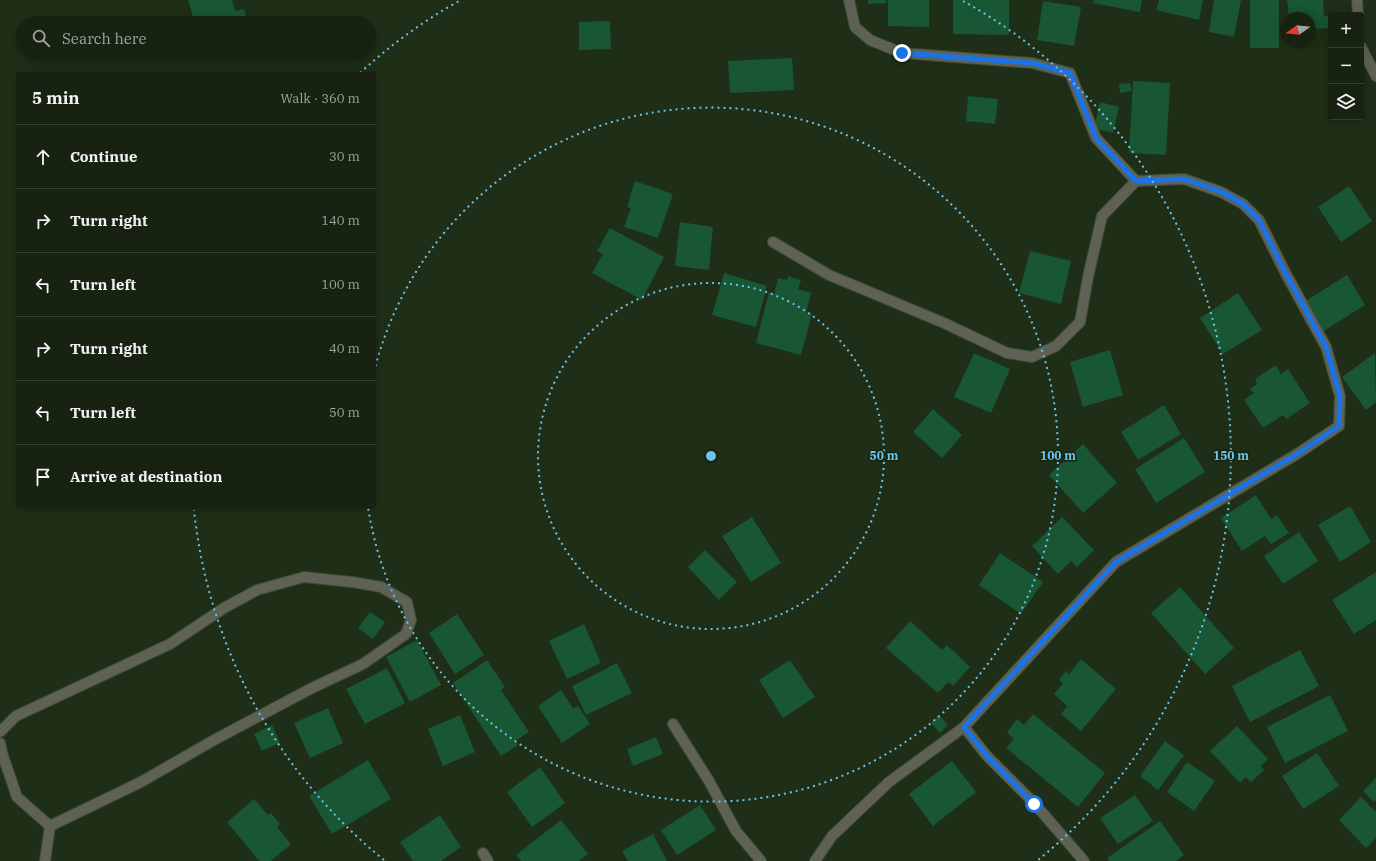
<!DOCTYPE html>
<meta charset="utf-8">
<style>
body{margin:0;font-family:"IBM Plex Serif",serif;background:#242f1e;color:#f1f3f6}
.controls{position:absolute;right:12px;top:12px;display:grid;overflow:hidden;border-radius:4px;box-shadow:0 2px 10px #0003}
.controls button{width:36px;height:36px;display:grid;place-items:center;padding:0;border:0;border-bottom:1px solid #363f30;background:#172210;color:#f1f3f6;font:20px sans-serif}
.compass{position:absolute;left:1280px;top:12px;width:36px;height:36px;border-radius:50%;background:#172210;box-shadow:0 2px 10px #0003;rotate:255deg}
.stop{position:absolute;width:12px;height:12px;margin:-9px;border:3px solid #1a73e8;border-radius:50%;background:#fff}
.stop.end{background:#1a73e8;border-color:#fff;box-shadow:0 1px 4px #0008}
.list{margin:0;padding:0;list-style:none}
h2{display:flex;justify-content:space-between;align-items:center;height:52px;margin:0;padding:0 16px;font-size:17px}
h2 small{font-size:13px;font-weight:400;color:#9ea49f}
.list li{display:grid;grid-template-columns:26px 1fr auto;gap:12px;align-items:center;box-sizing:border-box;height:64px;padding:0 16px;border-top:1px solid #363f30}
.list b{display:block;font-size:15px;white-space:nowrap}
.list em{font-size:13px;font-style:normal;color:#9ea49f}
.icon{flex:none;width:22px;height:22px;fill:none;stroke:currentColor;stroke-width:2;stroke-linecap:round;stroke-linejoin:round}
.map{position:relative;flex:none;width:1376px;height:861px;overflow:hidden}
.search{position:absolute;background:#172210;box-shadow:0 2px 10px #0003;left:16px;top:16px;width:360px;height:44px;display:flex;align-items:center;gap:10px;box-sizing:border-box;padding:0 14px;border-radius:22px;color:#9ea49f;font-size:15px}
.panel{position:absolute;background:#172210;box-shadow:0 2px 10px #0003;left:16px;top:72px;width:360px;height:436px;border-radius:4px}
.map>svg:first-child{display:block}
.building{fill:#185634}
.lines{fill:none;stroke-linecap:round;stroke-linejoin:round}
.minor-casing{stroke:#3d4c35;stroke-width:12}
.minor{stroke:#5f6154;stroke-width:10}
.route{stroke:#1a73e8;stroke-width:5}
.ring{fill:none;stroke:#6ac3f1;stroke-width:2;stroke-dasharray:2 4}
.centre{fill:#6ac3f1;stroke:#15240d;stroke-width:2}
.ring-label{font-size:12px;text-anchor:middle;font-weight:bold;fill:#6ac3f1;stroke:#15240d;stroke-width:3;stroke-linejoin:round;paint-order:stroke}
</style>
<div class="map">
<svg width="1376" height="861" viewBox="0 0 1376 861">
<rect width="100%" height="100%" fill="#1f2e16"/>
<path class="building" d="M188,0H232L235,11L244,9L248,23H195Z
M868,0H886V3L868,4Z
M888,0H929V27L888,26Z
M953,0H1009V35L953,34Z
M1094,0H1142L1140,12L1093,3Z
M1159,0H1203L1199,20L1156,10Z
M1214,0H1241L1234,37L1209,32Z
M1250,0H1279V48H1250Z
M1287,0H1323L1324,16L1331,15V28L1310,29V18H1289Z
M1043,1L1081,7L1074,46L1037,40Z
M610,21L611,49L579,50V22Z
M203,53H227L205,60Z
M792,58L794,90L730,93L728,61Z
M1133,81L1170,83L1166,155L1129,153Z
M1130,83L1132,91L1120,93L1119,84Z
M968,96L998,99L995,124L966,121Z
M1100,102L1119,107L1113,133L1094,128Z
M635,181L673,194L658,238L624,227L631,208L627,207Z
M1349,186L1372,221L1341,242L1318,207Z
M680,222L713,227L709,270L675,266Z
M610,228L664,257L642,300L592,273L603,254L597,251Z
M1030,251L1071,261L1061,304L1019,293Z
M724,273L767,286L756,327L712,315Z
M1347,275L1365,305L1322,332L1304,302Z
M788,276L801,280L798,289L811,293L806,313L812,314L801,355L756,343L769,292L774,294L778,278L787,280Z
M1238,293L1262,330L1223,354L1200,318Z
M1110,350L1123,395L1083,407L1070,362Z
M974,353L1010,369L991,413L954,397Z
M1375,353L1376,402L1366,410L1342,377Z
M1276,365L1281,374L1288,369L1310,403L1286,419L1283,415L1263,428L1244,400L1254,393L1250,389L1257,384L1255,379Z
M1164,405L1181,434L1138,460L1121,432Z
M933,409L962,435L942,458L913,432Z
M1184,438L1205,472L1156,503L1135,469Z
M1083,444L1117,483L1083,513L1049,475Z
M1256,495L1271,519L1277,515L1289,533L1271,544L1265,536L1242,551L1221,518Z
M1350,506L1371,542L1340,562L1318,525Z
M752,517L781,563L751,582L722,536Z
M1062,517L1094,550L1077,567L1071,561L1058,574L1032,546Z
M1299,532L1318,561L1283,584L1264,556Z
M705,550L737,582L719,600L688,567Z
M1000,553L1043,582L1021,614L979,585Z
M1376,572V620L1354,634L1332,600Z
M1180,587L1234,648L1205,674L1151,613Z
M370,612L385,622L373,639L358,628Z
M457,614L484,655L455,674L429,633Z
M910,621L942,650L947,645L970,667L953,686L948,682L938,693L886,648Z
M584,624L601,663L567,679L549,641Z
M417,640L441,685L410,702L386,657Z
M1300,650L1319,686L1250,722L1232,686Z
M1081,659L1116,689L1081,731L1061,714L1067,706L1054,694L1063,683L1059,680L1066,671L1069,674Z
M487,660L505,687L501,690L529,732L515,741L518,745L501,756L453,683Z
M790,660L815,697L783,718L759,680Z
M617,663L632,693L586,715L572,686Z
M387,668L405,703L365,724L346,689Z
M561,690L573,708L578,706L590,724L562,743L538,706Z
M1330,695L1348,731L1285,763L1267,727Z
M328,708L343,743L310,758L294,723Z
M1033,714L1105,773L1078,807L1006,748L1014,739L1007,732L1017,719L1024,725Z
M460,715L475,752L443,766L428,729Z
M939,715L948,725L940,733L931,723Z
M272,725L280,743L262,751L254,734Z
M1237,726L1268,759L1261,766L1264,770L1251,782L1246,777L1240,783L1210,751Z
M656,737L663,754L633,766L627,749Z
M1165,741L1184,755L1158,790L1140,776Z
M1317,753L1339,786L1303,809L1282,776Z
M368,760L391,799L332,834L309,796Z
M952,761L976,792L933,826L909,794Z
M1187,762L1215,781L1194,811L1167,792Z
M540,767L565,803L532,827L507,792Z
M1376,778V800L1374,802L1363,791Z
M1135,795L1153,821L1118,844L1100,818Z
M1361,797L1376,812V838L1366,848L1339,820Z
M254,799L268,815L271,813L280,824L277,827L291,844L271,861H259L227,822Z
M700,805L716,830L677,855L661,830Z
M440,815L461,847L441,861H413L400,842Z
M561,820L588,854L579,861H521L516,855Z
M1160,821L1184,855L1176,861H1109L1107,858Z
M653,834L667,861H628L622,851Z"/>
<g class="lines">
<defs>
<path id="minor" d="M849,0L855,27L870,40L902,53L1032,63L1070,73L1096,138L1136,181
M1357,0L1358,15
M1361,47L1376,76
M773,242L829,275L944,323L1007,353L1032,357L1056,346L1080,322L1088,277L1102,216L1136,181L1184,179L1221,192L1243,204L1259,220L1286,274L1326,347L1340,396L1339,426L1297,454L1116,562L964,727L987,756L1034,803L1084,861
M673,724L709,781L736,831L761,861
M0,732L16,716L170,644L224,608L257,590L304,577L352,582L381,587L407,602L411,620L406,634L363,664L312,688L214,740L141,782L50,826
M0,743L3,756L17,797L50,826
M483,853L488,861
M45,861L50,826
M815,861L832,836L889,782L964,727"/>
</defs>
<use href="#minor" class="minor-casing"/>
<use href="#minor" class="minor"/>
</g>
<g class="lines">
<path class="route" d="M902,53L1032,63L1070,73L1096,138L1136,181L1184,179L1222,192L1243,204L1259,220L1286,274L1326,347L1340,396L1339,426L1297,454L1116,562L964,727L987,756L1034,804"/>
</g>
<g class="ring">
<circle cx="711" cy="456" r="173"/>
<path d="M374 372A347 347 0 1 1 368 507"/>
<path d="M384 860A520 520 0 0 1 194 510M360 73A520 520 0 0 1 459 1M963 1A520 520 0 0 1 1038 860"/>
</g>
<circle cx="711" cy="456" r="6" class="centre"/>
<g class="ring-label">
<text x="884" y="460">50 m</text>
<text x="1058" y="460">100 m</text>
<text x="1231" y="460">150 m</text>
</g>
</svg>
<div class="controls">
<button>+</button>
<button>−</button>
<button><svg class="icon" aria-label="layers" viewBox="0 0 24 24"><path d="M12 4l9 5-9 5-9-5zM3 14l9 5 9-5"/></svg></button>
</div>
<svg class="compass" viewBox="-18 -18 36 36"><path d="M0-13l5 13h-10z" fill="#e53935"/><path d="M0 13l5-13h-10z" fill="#9ea49f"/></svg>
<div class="stop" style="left:1034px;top:804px"></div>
<div class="stop end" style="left:902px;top:53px"></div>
<div class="search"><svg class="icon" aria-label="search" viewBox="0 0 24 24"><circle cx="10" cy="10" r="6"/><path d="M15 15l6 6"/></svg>Search here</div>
<section class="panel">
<h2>5 min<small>Walk · 360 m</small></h2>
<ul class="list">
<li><svg class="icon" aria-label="ahead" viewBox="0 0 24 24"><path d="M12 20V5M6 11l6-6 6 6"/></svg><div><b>Continue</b></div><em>30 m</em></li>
<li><svg class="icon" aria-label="right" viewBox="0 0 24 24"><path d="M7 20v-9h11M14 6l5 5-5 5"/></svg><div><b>Turn right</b></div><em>140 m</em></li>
<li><svg class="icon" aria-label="left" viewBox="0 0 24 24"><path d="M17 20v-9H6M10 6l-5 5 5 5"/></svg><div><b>Turn left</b></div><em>100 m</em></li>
<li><svg class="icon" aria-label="right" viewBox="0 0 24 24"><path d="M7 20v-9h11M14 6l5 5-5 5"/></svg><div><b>Turn right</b></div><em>40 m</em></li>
<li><svg class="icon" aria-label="left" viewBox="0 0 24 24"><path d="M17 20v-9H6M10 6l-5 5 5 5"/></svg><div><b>Turn left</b></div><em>50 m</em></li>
<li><svg class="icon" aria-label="arrive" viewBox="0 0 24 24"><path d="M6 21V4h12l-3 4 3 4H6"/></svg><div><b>Arrive at destination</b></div></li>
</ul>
</section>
</div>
